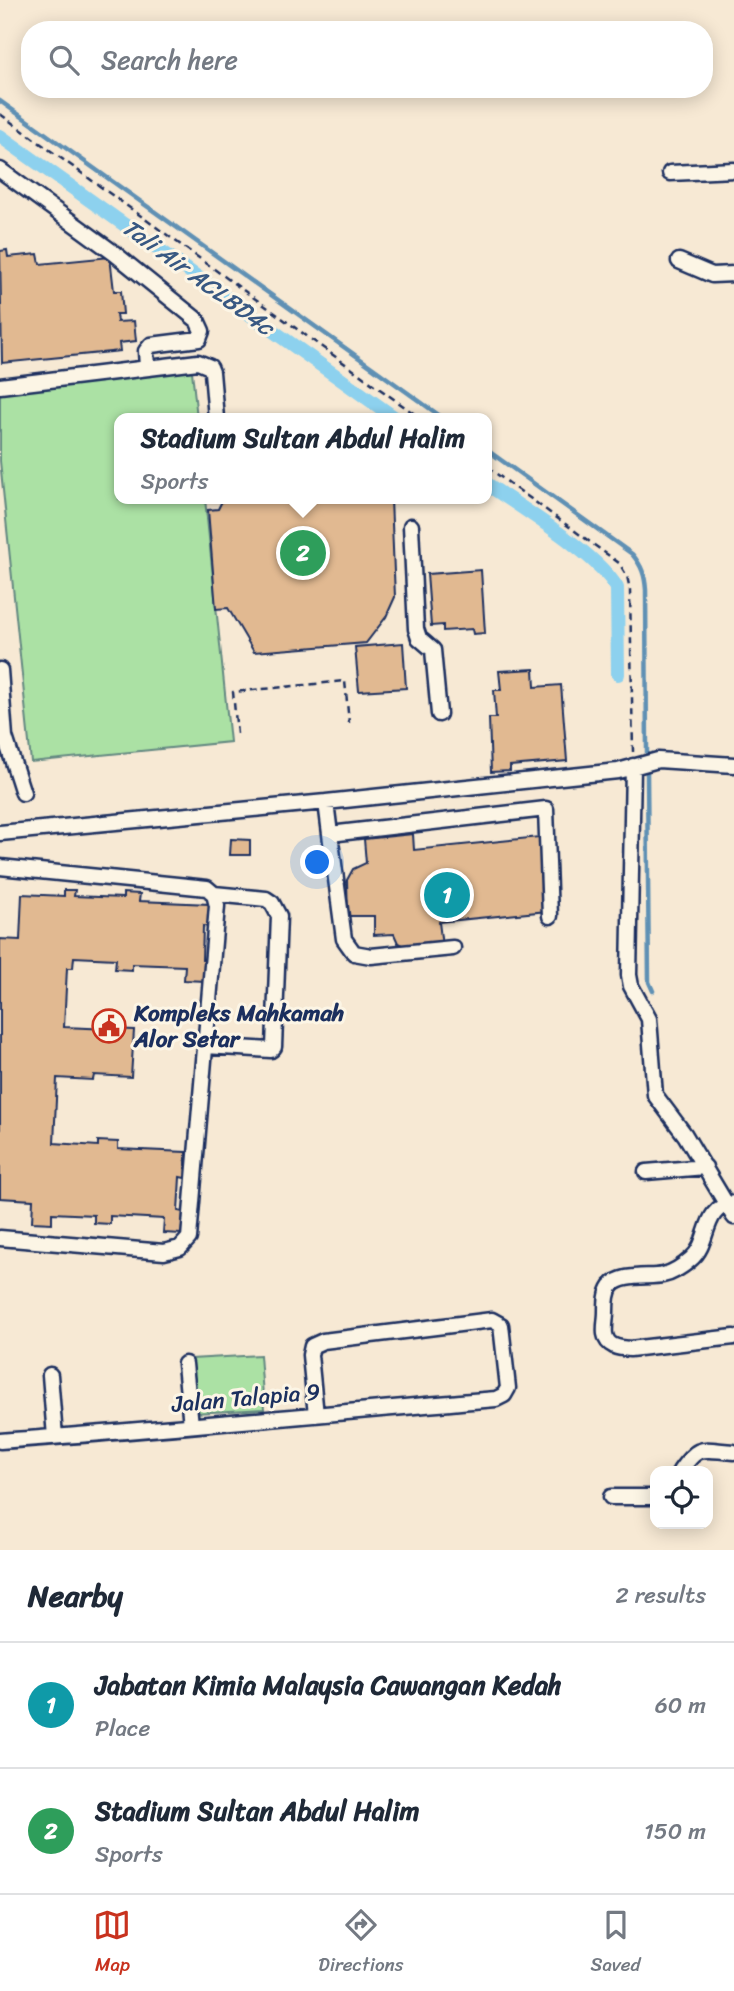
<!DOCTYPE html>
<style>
body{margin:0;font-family:Sriracha,sans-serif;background:#f6f6f7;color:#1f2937}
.controls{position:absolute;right:21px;bottom:21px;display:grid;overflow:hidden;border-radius:14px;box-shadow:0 4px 18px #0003}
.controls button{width:63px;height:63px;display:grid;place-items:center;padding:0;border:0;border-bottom:2px solid #e0e1e3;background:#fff;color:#1f2937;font:35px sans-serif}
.you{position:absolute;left:318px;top:863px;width:24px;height:24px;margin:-18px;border:5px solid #fff;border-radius:50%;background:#1a73e8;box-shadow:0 0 0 10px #1a73e833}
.badge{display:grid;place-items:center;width:46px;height:46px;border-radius:50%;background:#c8321e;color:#fff;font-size:23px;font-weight:700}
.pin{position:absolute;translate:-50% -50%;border:4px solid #fff;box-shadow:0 2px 7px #0006}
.popup{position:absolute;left:114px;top:413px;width:378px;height:91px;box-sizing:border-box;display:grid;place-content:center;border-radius:14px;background:#fff;filter:drop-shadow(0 2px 5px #0005);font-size:23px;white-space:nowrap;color:#747a83}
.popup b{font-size:26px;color:#1f2937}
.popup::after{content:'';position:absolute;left:50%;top:100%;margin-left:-14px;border:14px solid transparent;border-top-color:#fff}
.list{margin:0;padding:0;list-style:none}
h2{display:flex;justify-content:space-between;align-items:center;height:91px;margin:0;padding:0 28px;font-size:30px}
h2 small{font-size:23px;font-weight:400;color:#747a83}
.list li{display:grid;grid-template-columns:46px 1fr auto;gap:21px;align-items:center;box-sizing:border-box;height:126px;padding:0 28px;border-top:2px solid #e0e1e3}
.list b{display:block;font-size:26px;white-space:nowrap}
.list p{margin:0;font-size:23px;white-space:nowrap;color:#747a83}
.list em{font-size:23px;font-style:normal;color:#747a83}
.icon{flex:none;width:38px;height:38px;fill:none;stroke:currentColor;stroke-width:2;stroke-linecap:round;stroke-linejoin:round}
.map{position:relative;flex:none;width:734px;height:1550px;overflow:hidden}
.search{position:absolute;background:#fff;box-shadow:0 4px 18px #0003;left:21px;right:21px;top:21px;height:77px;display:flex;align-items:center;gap:18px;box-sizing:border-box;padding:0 24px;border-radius:28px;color:#747a83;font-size:26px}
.sheet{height:343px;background:#fff}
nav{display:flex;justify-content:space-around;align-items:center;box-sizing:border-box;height:98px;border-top:2px solid #e0e1e3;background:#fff;font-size:19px;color:#747a83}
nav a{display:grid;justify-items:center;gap:4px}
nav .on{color:#c8321e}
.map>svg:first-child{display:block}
.green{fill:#abe1a4;stroke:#638881;stroke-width:2}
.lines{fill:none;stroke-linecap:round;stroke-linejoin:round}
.stream{stroke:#5f90b4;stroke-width:4.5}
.canal{stroke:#8dd1ee;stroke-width:14}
.building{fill:#e1b991;stroke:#1b2f5e;stroke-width:2}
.minor-casing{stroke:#1b2f5e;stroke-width:19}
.path{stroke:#1b2f5e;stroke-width:2.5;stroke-dasharray:7 5;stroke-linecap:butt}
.minor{stroke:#fcf5e5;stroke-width:14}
.labels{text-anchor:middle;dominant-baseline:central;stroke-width:6;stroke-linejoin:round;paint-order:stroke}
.poi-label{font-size:23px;font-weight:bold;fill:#1b2f5e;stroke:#fcf5e5;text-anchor:start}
.street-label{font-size:23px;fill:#1b2f5e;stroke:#fcf5e5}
.water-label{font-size:24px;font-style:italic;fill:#385882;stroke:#fcf5e5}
</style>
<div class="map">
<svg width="734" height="1550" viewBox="0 0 734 1550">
<rect width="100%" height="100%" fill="#f7e9d4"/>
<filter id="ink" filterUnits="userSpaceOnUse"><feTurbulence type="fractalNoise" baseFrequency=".0143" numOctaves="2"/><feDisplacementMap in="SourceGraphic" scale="14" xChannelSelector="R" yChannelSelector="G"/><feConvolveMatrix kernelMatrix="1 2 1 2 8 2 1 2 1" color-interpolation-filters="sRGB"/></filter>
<g filter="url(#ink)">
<path class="green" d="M192,371L197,418H119V499H205L230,742L31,762L0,461V390Z
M260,1355L264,1409L195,1413L191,1359Z"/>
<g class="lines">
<path class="stream" d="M0,101L443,418
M487,450L632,554C642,566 645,575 646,590L647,753
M647,771L649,982L653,991"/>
<path class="canal" d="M0,136L395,418
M487,484C521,508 598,554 617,588L618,674"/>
</g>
<path class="building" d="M7,250L8,257L38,254L40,264L110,257L114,291H121L123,314H116L117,322L134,321L136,341L119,343L120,351L2,363L0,251Z
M223,499H391L395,597L386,617L366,643L254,652L228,608L216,609L208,510L218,509Z
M481,570L485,633L473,634L472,629L443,631V625L431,626L427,574Z
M403,643L406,688L359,691L355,647Z
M534,669L535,687L561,685L567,761L510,766V771L491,772L489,718H496L494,690H501L499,671Z
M413,834L414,850L539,837L547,911L439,922L442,946L410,949L398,943L394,934L374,935V916H348L347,880L353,869L366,863L364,839Z
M231,839L250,840V855H230Z
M64,890H75L74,896L123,898V893L140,894L139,901L210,904L209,927L203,926L202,960H206L205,981L184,980L185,966L132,964V970L115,969L116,959L74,957L73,968H67L64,1027L134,1030L131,1077L94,1075L93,1080L57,1078L54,1143L98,1146V1141L118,1142V1149L186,1152L185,1178L180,1177L178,1211L183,1212L182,1234L163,1233L164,1219L110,1216V1224L94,1223V1215L52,1213V1223L32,1222L33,1200L0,1198V939L20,940L22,894L64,896Z"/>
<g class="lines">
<defs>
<path id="minor" d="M0,170L114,253L197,320L202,331L199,339L151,345L146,351L147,367
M670,173L734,170
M679,261L712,275L734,274
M0,386L198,362L210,367L212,372L216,418
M411,526L416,629L419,638L433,650L439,714
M0,670L5,737L23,793
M633,766L629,975L631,986L649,1019L655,1095L685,1135L734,1217
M326,802L330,834
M0,833L326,802L618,771L658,760L734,765
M0,867L207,888L214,894L217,906L189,1238L180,1248L164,1252L0,1238
M453,948L371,956L354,953L344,939L330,834L546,809L550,916
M205,1046L271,1050L274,1047L279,916L272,903L266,899L214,894
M646,1172L705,1167
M734,1203C701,1207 711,1243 691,1259C683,1266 673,1273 663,1275C648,1278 622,1273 611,1286C606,1293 606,1303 606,1312C606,1319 604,1327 605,1334C607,1347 619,1348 630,1349L734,1337
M185,1364L191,1425
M50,1375L55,1437
M0,1441C166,1429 331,1413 496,1399L504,1395L508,1388L501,1325L492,1320L323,1341L312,1346L310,1355L316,1415
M680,1471C700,1443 702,1450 734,1452
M611,1497H655"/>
</defs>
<use href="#minor" class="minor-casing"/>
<path class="path" d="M0,114L420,418
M487,467L619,563L627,576L630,590L633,752
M237,734L233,692L345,681L349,723"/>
<use href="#minor" class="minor"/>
</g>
</g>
<defs>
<symbol id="civic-ring" viewBox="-11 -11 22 22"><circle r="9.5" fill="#fcf5e5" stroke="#c8321e" stroke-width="1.5"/><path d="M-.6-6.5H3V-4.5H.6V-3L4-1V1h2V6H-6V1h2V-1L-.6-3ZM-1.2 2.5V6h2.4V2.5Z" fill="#c8321e"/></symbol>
</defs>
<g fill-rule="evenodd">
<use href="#civic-ring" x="90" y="1007" width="38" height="38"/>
</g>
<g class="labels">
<g class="poi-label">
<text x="134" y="1013">Kompleks Mahkamah<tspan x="134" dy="26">Alor Setar</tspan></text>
</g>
<g class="street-label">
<text transform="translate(246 1398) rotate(-5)">Jalan Talapia 9</text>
</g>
<g class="water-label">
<text transform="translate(198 277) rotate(36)">Tali Air ACLBD4c</text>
</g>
</g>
</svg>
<div class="controls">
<button><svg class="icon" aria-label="locate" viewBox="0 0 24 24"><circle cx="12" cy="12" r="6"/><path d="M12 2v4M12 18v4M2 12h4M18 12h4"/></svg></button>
</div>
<div class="you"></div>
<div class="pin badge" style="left:447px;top:895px;background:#0f9aa8">1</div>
<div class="pin badge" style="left:303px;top:553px;background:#2e9e5b">2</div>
<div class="popup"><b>Stadium Sultan Abdul Halim</b>Sports</div>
<div class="search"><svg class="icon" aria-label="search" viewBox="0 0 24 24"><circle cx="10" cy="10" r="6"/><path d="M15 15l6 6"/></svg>Search here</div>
</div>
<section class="sheet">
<h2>Nearby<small>2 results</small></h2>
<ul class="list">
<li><span class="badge" style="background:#0f9aa8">1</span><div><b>Jabatan Kimia Malaysia Cawangan Kedah</b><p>Place</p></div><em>60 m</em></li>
<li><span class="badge" style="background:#2e9e5b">2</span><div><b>Stadium Sultan Abdul Halim</b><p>Sports</p></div><em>150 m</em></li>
</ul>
</section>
<nav>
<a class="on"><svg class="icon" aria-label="map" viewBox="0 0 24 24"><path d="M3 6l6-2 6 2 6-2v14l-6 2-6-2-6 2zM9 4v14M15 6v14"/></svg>Map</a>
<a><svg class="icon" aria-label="directions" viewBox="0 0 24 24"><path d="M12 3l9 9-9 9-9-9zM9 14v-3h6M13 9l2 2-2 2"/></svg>Directions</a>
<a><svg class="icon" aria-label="saved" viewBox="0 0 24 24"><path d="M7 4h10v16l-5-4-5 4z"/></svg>Saved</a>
</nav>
